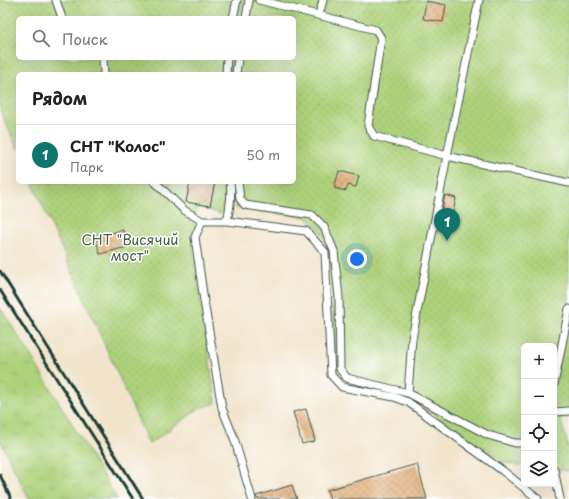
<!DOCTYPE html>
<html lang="ru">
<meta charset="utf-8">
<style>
body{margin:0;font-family:"Playpen Sans",sans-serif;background:#f6f6f6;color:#222}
.controls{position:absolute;right:12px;bottom:12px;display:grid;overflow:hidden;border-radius:6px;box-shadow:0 4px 16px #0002}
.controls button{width:36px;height:36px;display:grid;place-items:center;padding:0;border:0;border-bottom:1px solid #e0e0e0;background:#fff;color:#222;font:20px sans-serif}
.you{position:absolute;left:357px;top:259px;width:14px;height:14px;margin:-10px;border:3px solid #fff;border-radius:50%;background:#1a73e8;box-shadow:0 0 0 6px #1a73e833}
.badge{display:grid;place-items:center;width:26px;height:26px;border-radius:50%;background:#0f766e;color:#fff;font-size:13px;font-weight:700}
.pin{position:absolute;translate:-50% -33px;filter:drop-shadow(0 1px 2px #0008)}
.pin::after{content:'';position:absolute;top:21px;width:14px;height:12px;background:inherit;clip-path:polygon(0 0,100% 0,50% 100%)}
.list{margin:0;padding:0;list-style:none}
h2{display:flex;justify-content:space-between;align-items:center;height:52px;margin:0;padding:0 16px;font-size:17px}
h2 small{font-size:13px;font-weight:400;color:#767676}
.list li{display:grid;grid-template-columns:26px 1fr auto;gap:12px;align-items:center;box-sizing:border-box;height:60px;padding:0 16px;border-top:1px solid #e0e0e0}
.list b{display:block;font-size:15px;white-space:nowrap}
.list p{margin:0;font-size:13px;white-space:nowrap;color:#767676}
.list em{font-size:13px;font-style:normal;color:#767676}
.icon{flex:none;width:22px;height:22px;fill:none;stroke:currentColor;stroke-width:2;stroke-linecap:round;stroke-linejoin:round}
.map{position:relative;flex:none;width:569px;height:499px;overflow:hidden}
.search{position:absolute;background:#fff;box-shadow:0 4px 16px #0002;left:16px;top:16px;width:280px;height:44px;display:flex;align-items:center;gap:10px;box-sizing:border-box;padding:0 14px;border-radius:6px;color:#767676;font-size:15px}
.panel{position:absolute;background:#fff;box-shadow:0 4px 16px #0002;left:16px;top:72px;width:280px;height:112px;border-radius:6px}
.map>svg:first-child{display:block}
.grass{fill:url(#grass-tufts);stroke:#668858}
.garden{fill:url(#garden-dots);stroke:#668858}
.building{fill:url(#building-cross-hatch)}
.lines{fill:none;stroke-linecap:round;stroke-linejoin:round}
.service-casing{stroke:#3e564a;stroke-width:9}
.service{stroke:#fff;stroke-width:7}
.rail{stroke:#1f3d34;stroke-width:3}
.labels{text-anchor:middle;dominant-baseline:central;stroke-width:3;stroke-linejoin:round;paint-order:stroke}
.park-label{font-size:14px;fill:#436246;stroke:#fff}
</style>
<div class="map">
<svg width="569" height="499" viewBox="0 0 569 499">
<defs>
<pattern id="grass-tufts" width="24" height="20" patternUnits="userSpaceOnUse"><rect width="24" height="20" fill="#aed27b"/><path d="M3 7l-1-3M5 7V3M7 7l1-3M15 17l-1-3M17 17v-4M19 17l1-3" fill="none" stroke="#95b56b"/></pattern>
<pattern id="garden-dots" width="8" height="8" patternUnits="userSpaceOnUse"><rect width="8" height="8" fill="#aed27b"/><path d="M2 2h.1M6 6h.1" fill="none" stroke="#95b56b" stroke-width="1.8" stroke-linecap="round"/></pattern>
<pattern id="building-cross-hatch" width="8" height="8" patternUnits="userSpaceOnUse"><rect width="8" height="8" fill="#e1ac74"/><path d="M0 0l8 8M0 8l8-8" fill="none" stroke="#b68d60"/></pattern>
</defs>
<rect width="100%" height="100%" fill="#fff"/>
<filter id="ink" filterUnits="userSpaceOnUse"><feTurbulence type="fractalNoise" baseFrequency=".025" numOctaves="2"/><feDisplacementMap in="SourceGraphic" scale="8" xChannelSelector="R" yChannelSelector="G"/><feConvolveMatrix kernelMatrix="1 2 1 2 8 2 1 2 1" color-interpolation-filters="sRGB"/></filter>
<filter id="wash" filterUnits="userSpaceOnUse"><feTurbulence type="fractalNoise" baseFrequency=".012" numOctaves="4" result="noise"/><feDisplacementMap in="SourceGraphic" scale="16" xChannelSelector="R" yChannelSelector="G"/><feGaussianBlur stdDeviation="0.9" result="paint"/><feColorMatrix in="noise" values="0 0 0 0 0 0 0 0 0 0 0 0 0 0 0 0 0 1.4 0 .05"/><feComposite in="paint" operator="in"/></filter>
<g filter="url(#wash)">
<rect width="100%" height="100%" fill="#f1e4ca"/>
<path class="grass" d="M0,308L25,346L117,499H29L0,440Z"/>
<path class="garden" d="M0,0H239L237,18H18V58H294V18H238L242,0H569V417L560,418L569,449V471L554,469V346H524V466L505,463L411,399L348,384L340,379L335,370L331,254L319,228L306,217L236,208L234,182H294V74H230L232,64L229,74H18V150L0,110Z
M32,182H225L227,195L221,214L199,207L191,221L195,225L192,241L216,403L200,408L149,444Z"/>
<g id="blocks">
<path class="building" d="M426,1L446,5L443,22L423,19Z
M339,171L359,176L356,187L348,185L346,191L334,188Z
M190,182H215L210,206L186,202Z
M445,195L456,198L453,213L442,211Z
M123,230L127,247L100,254L95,237Z
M306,409L315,441L302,444L293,412Z
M417,464L427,499H330L327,490Z
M292,485L297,499H257L256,496Z"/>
</g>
</g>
<g filter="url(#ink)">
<use href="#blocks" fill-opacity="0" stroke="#3e564a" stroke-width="1"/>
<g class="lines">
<defs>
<path id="service" d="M56,0L62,18
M259,0L376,30L381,38L368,126L374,136L447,156L569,183
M319,15L323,0
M233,18L237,0
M246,18L249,0
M103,58L104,74
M226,74L227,58
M236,74L238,58
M155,182L184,210L202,221H227L306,231L325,252L331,375L342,387L394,397L408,402L503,471L538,499
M238,182L240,199L245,205L312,215L324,227L334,251L339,297L340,369L347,378L408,393L488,435L515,443H524
M202,221L195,237L204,301L222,408L234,438L252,499
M227,221C230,208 232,195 230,182
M554,384L569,309
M408,393L412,339L447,156L479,0
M554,412L569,411
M554,469L560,499"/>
</defs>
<use href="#service" class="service-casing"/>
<use href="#service" class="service"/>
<path class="rail" d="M0,271L143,499
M0,290L133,499
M0,475L11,499"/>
</g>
</g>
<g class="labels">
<g class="park-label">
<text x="130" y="239">СНТ "Висячий<tspan x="130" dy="16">мост"</tspan></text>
</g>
</g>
</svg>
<div class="controls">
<button>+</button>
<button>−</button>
<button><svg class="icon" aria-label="locate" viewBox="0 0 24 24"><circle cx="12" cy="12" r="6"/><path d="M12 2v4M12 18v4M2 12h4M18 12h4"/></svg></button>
<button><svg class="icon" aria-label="layers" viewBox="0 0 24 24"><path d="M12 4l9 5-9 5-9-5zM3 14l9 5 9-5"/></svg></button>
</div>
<div class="you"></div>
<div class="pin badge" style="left:447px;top:241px">1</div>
<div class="search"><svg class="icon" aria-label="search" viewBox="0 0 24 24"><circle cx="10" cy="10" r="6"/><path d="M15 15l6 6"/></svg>Поиск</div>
<section class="panel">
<h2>Рядом<small></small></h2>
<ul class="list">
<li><span class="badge">1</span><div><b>СНТ &quot;Колос&quot;</b><p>Парк</p></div><em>50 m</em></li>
</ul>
</section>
</div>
